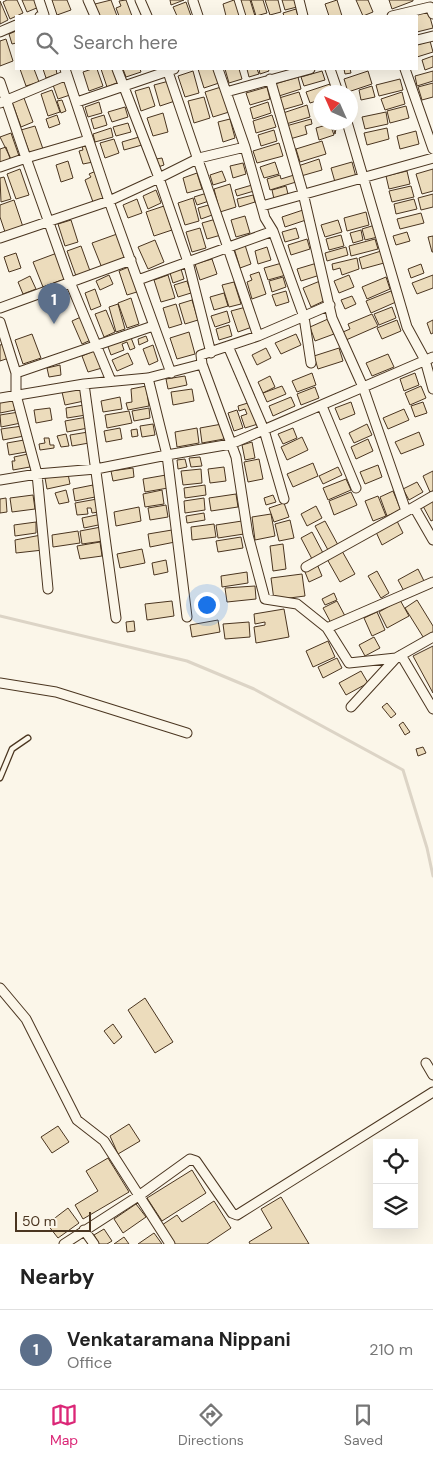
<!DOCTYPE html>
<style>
body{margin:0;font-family:"DM Sans",sans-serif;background:#f2f2f2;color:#222}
.controls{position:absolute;right:15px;bottom:15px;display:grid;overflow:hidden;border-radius:0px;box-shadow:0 5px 20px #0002}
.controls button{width:45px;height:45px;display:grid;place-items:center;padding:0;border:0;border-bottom:1px solid #e0e0e0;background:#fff;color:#222;font:25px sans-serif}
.compass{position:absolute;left:313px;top:85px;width:45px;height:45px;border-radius:50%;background:#fff;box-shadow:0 5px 20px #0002;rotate:315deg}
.scale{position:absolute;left:15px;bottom:12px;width:76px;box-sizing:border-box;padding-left:5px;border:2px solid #4a3520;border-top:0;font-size:14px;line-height:18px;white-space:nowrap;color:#4a3520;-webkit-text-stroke:4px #fbf6e9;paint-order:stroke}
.you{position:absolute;left:206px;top:604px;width:18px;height:18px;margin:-12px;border:4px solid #fff;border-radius:50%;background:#1a73e8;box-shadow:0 0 0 8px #1a73e833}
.badge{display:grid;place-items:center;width:32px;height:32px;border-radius:50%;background:#db2777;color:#fff;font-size:16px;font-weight:700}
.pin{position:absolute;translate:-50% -41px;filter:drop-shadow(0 1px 2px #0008)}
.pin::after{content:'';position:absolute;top:26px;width:18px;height:15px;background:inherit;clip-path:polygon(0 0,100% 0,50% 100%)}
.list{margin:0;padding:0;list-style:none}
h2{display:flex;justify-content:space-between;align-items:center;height:65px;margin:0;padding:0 20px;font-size:21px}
h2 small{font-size:16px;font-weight:400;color:#767676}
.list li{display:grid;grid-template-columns:32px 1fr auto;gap:15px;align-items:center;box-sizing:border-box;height:80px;padding:0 20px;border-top:1px solid #e0e0e0}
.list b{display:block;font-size:19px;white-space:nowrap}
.list p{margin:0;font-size:16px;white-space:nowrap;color:#767676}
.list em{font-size:16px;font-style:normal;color:#767676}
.icon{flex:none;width:28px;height:28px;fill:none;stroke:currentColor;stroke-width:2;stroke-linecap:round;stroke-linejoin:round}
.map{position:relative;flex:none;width:433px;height:1244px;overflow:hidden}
.search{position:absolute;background:#fff;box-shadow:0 5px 20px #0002;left:15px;right:15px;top:15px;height:55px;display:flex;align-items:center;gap:12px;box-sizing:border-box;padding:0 18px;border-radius:0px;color:#767676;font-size:19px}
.sheet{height:145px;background:#fff}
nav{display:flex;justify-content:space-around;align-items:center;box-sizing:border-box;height:70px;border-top:1px solid #e0e0e0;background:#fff;font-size:14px;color:#767676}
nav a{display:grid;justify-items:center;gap:2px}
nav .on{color:#db2777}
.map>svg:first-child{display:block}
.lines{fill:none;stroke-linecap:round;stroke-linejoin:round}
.stream{stroke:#dcd4c6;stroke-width:3}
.building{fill:#ecdcbc;stroke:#4a3520}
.service-casing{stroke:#4a3520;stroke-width:7}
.minor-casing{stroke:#4a3520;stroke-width:11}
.service{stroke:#fbf6e9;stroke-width:4.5}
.minor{stroke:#fbf6e9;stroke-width:9}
</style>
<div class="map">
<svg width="433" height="1244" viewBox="0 0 433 1244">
<rect width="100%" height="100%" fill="#fbf6e9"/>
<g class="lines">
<path class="stream" d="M0,616L187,661L254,689L403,770L427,848L433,876"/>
</g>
<path class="building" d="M7,0H17L23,13L10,19L3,2Z
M22,0H36L39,7L27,12Z
M52,0H67L71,10L57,15Z
M111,0L117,16H99L95,4Z
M126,0L132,16H119L116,8L121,6L119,1Z
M170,0H184L171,5Z
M234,0L239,16H226L223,4Z
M241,0H250L255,16H246Z
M251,0H263L267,13L256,16Z
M265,0H278L281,12L270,15Z
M282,0H295L297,7L285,10Z
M337,0L342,16H329L325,4Z
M356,0H368L373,12L363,16Z
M389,0H413V1L392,9Z
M0,1L8,20L0,24Z
M186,2L191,16H177L173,7Z
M296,9L298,16H284L283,13Z
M428,10L433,28L417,32V16H406Z
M16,31V43L12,44L9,34Z
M6,39L13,61L0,66V41Z
M430,41L433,52L417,57V45Z
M433,56V67L425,70L422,60Z
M20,69H34L39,82L26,86Z
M43,69H56L57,74L46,78Z
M92,69H97L103,86L89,91L83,72Z
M101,69H114L119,82L107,87Z
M123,69H140L141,72L126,77Z
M198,69H215L219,83L204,88Z
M225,69H239L242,79L229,83Z
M247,69H257L259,74L249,77Z
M259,69H268L269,71L260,74Z
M344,69H350L351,73L345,74Z
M193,71L199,93L185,97L178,76Z
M322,71L325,80L304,86L301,77Z
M368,71L372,84L348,92L344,79Z
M433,71V81L417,86L415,76Z
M298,77L301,89L279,96L275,84Z
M400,79L403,90L379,96L376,85Z
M65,81L70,95L58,99L53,85Z
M169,81L175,101L160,106L154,85Z
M433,83V97L422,100L418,87Z
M330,84L332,92H320V100L310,103L306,92Z
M372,86L375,97L361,100L359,90Z
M149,87L155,106L141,111L135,91Z
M221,87L229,112L213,117L205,92Z
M267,87L270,99L250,105L246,93Z
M52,90L60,112L48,116L41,94Z
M299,92L303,104L282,110L279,98Z
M402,92L405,104L385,110L381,99Z
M204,97L210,118L194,123L188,101Z
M24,98L33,122L21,127L12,102Z
M62,100L66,111L61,113L57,101Z
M99,102L102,113L88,117L85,107Z
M268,102L271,113L253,119L250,108Z
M307,105L310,117L286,124L283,113Z
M406,106L409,118L390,123L387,111Z
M125,107L128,117L112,122L108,112Z
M386,112L388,124L365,129L362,117Z
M163,113L168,132L153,136L147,118Z
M57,115L60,124L49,128L46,119Z
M104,115L107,125L94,129L91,119Z
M272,115L276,127L256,133L253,121Z
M230,119L235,138L223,142L218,122Z
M311,119L312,124L305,126L307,134L290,139L286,126Z
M342,122L343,127L336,129L335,134L332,123Z
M128,123L131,132L116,136L113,127Z
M330,124L334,135L319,140L316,128Z
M35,126L43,149L30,154L21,130Z
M111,128L113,137L95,142L93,134Z
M387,128L389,139L367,145L364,133Z
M274,130L277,141L261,146L258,135Z
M416,131L419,144L400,149L397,136Z
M11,133L19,156L11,159L0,137Z
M139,137L142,145L124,150L122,142Z
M114,139L119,153L105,158L100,143Z
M322,141L326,154L300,162L296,149Z
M279,143L283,156L257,163L253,151Z
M87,145L93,162L83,164L79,151L83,150L82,146Z
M6,147L11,161L0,165V149Z
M162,158L164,165L158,167L156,159Z
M319,159L322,170L301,176L298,166Z
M68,161L73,178L61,182L56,165Z
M275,162L279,174L264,178L260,167Z
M352,162L356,177L335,182L331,168Z
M243,163L246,174L233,178L230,166Z
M20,169L29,195L16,199L7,174Z
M433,169V191L422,194L416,174Z
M96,171L106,197L93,202L85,180L91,177L89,174Z
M222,171L226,181L213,185L210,175Z
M407,171L410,184L389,189L386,176Z
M197,173L202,189L187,193L183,178Z
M280,175L281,179L294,175L296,182L270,190L267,179Z
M4,177L11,199L1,202L0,178Z
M230,184L236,207L220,212L214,189Z
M252,185L254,191L237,196L235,190Z
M286,186L288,194L274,199L272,190Z
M411,186L414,197L392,202L389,191Z
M156,190L161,203L148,209L143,196Z
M207,193L209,201L197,205L194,197Z
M433,194V207L421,210L418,198Z
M253,195L255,202L239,207L237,199Z
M193,198L199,221L185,225L178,203Z
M137,199L142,213L128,218L123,205Z
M414,199L417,209L396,214L394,204Z
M14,200L23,227L5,232L0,217V205Z
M212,204L215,214L201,219L198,208Z
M164,206L172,230L154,236L146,212Z
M303,210L306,220L285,227L282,217Z
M366,212L369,225L347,231L344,218Z
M421,213L424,223L400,229L397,219Z
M245,216L250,233L236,237L231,220Z
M216,219L221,235L207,239L202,223Z
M71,220L78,242L65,246L58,224Z
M338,220L342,232L325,237L321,225Z
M375,225L378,237L365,240L362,229Z
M200,228L206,248L192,252L186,232Z
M296,228L299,238L285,242L282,232Z
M361,230L363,240L353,243L350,233Z
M407,232L410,241L396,245L393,236Z
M117,234L127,258L102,268L92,243Z
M341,235L344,246L329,250L326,239Z
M433,236V252H432L428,237Z
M307,239L310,249L291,255L288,245Z
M375,239L378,249L351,256L349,246Z
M155,240L164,262L148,269L138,247Z
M245,245L251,264L240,268L234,248Z
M81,246L90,271L76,276L67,251Z
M267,247L271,260L258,264L255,251Z
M346,247L348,255L327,261L325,253Z
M381,251L384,263L362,269L359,258Z
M16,253L21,268L9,272L4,257Z
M57,253L67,278L43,287L33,262Z
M357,258L359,269L342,275L340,268L333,270L332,264Z
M212,259L217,274L200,280L195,264Z
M282,263L286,275L268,280L264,268Z
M317,263L320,275L301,281L297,269Z
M421,264L424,273L411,278L408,269Z
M131,266L140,291L127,295L119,271Z
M181,269L184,279L173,283L170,273Z
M259,272L266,294L252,299L247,282L252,280L250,275Z
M109,275L113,284L100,290L96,281Z
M168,275L175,298L161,302L154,280Z
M349,275L354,287L339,293L334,281Z
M433,275V288L417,294L412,283Z
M30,276L36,289L23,294L18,282Z
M283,277L286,287L272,292L269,281Z
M386,277L390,289L367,299L362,287Z
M187,281L191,293L178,297L174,285Z
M320,281L328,299L311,307L303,288Z
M234,282L241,304L229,307L222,285Z
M95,289L101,306L91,310L85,293Z
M286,291L289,302L276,306L272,295Z
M391,291L396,302L371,313L366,301Z
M224,293L228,306L214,310L210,297Z
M352,296L356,304L345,309L341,300Z
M131,298L139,324L127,328L118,303Z
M192,300L198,320L185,324L179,304Z
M118,304L125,329L116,332L109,307Z
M176,304L182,324L169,328L163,308Z
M246,307L252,327L238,332L231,311Z
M392,307L396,318L379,325L374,314Z
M106,310L115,332L104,337L95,314Z
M227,311L230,322L215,327L211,316Z
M372,314L378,326L346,340L343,332L350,329L348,324Z
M83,316L93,339L82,344L72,321Z
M328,319L334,334L315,341L310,327Z
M397,320L401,331L382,339L377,328Z
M433,320V333L431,334L427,323Z
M229,325L232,336L219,340L216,329Z
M189,332L195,354L177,359L170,338Z
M32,334L41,358L23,364L15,340Z
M296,334L301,345L281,354L275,343Z
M130,335L135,348L130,350L127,342L122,344L124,350L111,355L107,344Z
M146,336L148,341L139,345L138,339Z
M4,344L9,358L0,361V345Z
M153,345L158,361L149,365L143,349Z
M266,348L271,358L257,365L252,355Z
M339,348L343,361L318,369L314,356Z
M96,350L102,368L88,372L82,356Z
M128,353L133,364L117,371L112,360Z
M388,354L394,367L372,376L366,363Z
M60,365L61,375L49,377L47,368Z
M312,373L316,385L297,392L292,381Z
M415,373L419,385L404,391L400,379Z
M185,376L187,385L168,389L166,379Z
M270,376L275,387L263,393L258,382Z
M146,386L149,406L128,410L126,403L132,402L131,389Z
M282,386L286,394L267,402L263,393Z
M421,386L426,398L410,405L405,393Z
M315,387L319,398L301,405L297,394Z
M82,389L84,401L65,405L62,392Z
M192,389L194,401L173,405L171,392Z
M120,397L122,409L103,412L101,401Z
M291,397L295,406L273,416L269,406Z
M13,398L15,410L0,413V401Z
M251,402L258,424L245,428L241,416L247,414L245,409L239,411L238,406Z
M351,402L355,414L340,420L335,408Z
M423,402L427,413L415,417L411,406Z
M84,405L86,415L67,418L66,408Z
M50,408L52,420L36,423L34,410Z
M149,408L150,418L134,421L132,411Z
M404,409L409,420L388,429L383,418Z
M237,410L243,428L234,431L228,413Z
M129,411L132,423L107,428L105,415Z
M19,412L21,423L1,427L0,415Z
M87,417L88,428L67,432L65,421Z
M153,424L155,435L142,437L140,426Z
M222,424L224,439L202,443L200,428Z
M367,424L372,435L354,443L349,433Z
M22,426L24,436L3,440L1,429Z
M120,428L122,439L106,442L104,431Z
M197,428L199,443L177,447L175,432Z
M293,428L297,438L283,444L278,434Z
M137,429L138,436L132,437L131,430Z
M88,432L89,443L72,446L70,435Z
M419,432L424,445L401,454L395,442Z
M66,434L69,446L61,447L57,436Z
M302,437L308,450L287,460L281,447Z
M44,438H49L50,445H54V448L40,450L39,444L45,443Z
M368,439L373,451L356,459L351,447Z
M24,440L26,452L9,455L7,443Z
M252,442L255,458L245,460L242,445Z
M28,454L30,467L13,470L12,461H15L14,457Z
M200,457L202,466L191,467L189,458Z
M185,459L187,467L178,469L177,460Z
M259,459L263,479L248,482L244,462Z
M313,463L318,476L293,487L287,474Z
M378,465L382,477L365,484L360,472Z
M224,467L226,481L210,483L208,469Z
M338,467L342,475L323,484L319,476Z
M133,468L134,477L113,481L111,471Z
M201,469L202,483L183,485L181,471Z
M433,471V491L430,492L423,476Z
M68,474L70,484L47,489L45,478Z
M166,475L168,488L145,492L143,479Z
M346,479L351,490L328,500L323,488Z
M417,482L423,492L409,500L403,489Z
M93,485L95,497L75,501L73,489Z
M205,485L206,495L185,498L184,488Z
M66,490L69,502L59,504L55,493Z
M162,490L164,504L145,507L143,494Z
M393,491L401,510L387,516L380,497Z
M351,492L357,505L334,515L329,501Z
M236,494L238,507L211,511L209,498Z
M33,495L35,509L12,512L10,498Z
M273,495L276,502L266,505L264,498Z
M378,496L386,516L373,521L365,501Z
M6,498L7,512L0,513V499Z
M204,498L205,510L185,513L184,501Z
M97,499L99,512L92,513L91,508H87L88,514L77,515L75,503Z
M433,500V520L431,521L423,506Z
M284,503L289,517L274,522L269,508Z
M166,505L168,517L150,520L148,508Z
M316,506L322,518L307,526L301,514Z
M139,507L141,521L116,526L114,512Z
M204,513L205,520L187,523L186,516Z
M101,514L103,524L84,528L82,518Z
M271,514L275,536L255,540L252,517Z
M290,520L294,538L279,541L275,524Z
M242,521L244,534L218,538L216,525Z
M325,521L338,545L328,550L315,526Z
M397,521L403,533L382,545L376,532Z
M36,522V533L15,536L14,525Z
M214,524L216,537L192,540L191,527Z
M101,527L103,541L82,544L80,531Z
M172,530L175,542L150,547L148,534Z
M78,531L80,543L53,547L52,535Z
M312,532L323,553L312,559L301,538Z
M41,535L43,550L16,553L15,540Z
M241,537L243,548L218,552L216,541Z
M100,542L102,556L80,559L77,546Z
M283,544L286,569L273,571L270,546Z
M142,549L145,563L120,568L117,554Z
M342,551L355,574L340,582L327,559Z
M166,560L168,572L154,575L152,563Z
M317,564L322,576L309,582L305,572Z
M418,569L425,583L405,593L398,580Z
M377,571L389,593L381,598L368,576Z
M247,572L248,583L222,587L221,576Z
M302,574L305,596L274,600L271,578Z
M255,586L256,599L227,602L225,588Z
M334,593L337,600L325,605L322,599Z
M400,600L409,616L387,628L379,612Z
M417,600L433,626V635L425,640L405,608Z
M172,601L174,616L147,620L145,604Z
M337,601L345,616L331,623L323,608Z
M284,609L289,637L256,643L254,627L265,625V622L255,624L254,614Z
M377,612L385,630L372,636L364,618Z
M218,620L220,632L192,637L190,625Z
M134,621L135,631L127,632L126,622Z
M249,622L250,637L225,639L223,624Z
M374,637L380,648L365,656L359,645Z
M328,641L335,657L313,667L306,651Z
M433,646V693L413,656Z
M337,658L342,668L323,678L318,667Z
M361,671L368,683L346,695L339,683Z
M387,703L396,714L391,718L382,707Z
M403,722L410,732L405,735L399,725Z
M423,747L426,753L418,756L416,749Z
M145,998L173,1042L155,1053L128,1010Z
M113,1024L122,1037L114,1044L104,1031Z
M129,1124L140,1141L118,1154L110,1136Z
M58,1126L69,1142L52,1153L41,1137Z
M108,1158L129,1192L83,1219L75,1205L98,1191L86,1171Z
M192,1170L206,1193L162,1221L147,1198Z
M281,1197L309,1244H250L249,1242L272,1228L261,1209Z
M214,1201L231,1228L207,1244H174L162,1225L177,1215L182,1222Z
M136,1204L146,1217L123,1233L114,1219Z
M68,1208L79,1223L58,1238L47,1224Z
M104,1229L112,1241L107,1244H99L94,1235Z
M154,1233L162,1244H138Z
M124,1237L129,1244H114Z"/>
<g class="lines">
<defs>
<path id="service" d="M0,778L12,749L28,738"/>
<path id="minor" d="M39,0L44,15L40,16
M88,0L95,16
M140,0L147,16
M299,0L303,16
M193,1L198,16
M392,16L430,7L433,14
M0,32L16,25
M417,40L433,36
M65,69L109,201L159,178L117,69
M167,69L258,336
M218,69L226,92
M310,69L226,92L245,147L265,218L273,231L304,317L311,363
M330,69L338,92
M405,69L433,149
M270,79L303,193L332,318L363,387L406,511
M0,82L26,158L88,140
M77,102L174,69
M0,103L67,75
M347,122L407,327L425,360L433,389
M0,167L26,158L70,282L111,381
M262,206L433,158
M0,238L109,201L171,373
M138,280L273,231
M330,305L258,336L201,355L202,364L236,457L248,535L265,599L297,604L327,628L349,663L396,658
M0,308L131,260
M0,322L16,373V395L37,474L48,589
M228,346L264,430L284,499
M211,353L188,262L159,178L199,158L245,147
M16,373L153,326
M148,378L167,455L231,444L433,357
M84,384L116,618
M0,398L84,384L148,378L202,364
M322,406L356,488
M0,480L37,474L96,469L167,455L187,617
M414,507L433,496
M306,567L414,507L433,540
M327,628L433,582
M401,655L433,709
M0,683L56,692L187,733
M351,707L396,658L433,637
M0,988L26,1019L77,1120L104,1141L170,1244
M426,1063L433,1075
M84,1230L94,1244
M64,1244L140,1195L190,1159L196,1161L232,1213L237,1215L433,1092"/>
</defs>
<use href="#service" class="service-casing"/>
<use href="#minor" class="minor-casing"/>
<use href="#service" class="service"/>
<use href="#minor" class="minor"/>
</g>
</svg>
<div class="controls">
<button><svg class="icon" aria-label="locate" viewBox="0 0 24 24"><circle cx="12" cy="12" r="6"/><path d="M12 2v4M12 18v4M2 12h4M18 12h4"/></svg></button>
<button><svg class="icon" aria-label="layers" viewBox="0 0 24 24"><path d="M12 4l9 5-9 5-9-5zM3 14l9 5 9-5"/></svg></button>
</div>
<svg class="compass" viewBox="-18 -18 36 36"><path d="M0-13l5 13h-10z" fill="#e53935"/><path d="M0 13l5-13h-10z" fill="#767676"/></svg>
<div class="scale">50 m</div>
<div class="you"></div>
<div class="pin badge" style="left:54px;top:324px;background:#5c6f8a">1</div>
<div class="search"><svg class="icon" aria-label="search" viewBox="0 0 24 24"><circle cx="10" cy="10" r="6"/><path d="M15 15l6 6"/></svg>Search here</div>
</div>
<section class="sheet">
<h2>Nearby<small></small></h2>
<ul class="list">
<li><span class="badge" style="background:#5c6f8a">1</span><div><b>Venkataramana Nippani</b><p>Office</p></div><em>210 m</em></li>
</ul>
</section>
<nav>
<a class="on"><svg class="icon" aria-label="map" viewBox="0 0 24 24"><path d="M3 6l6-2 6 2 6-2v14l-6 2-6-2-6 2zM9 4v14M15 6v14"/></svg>Map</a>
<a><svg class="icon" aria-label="directions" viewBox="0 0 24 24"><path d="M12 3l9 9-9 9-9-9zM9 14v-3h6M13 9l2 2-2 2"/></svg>Directions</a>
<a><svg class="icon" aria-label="saved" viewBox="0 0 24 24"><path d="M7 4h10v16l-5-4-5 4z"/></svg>Saved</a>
</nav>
